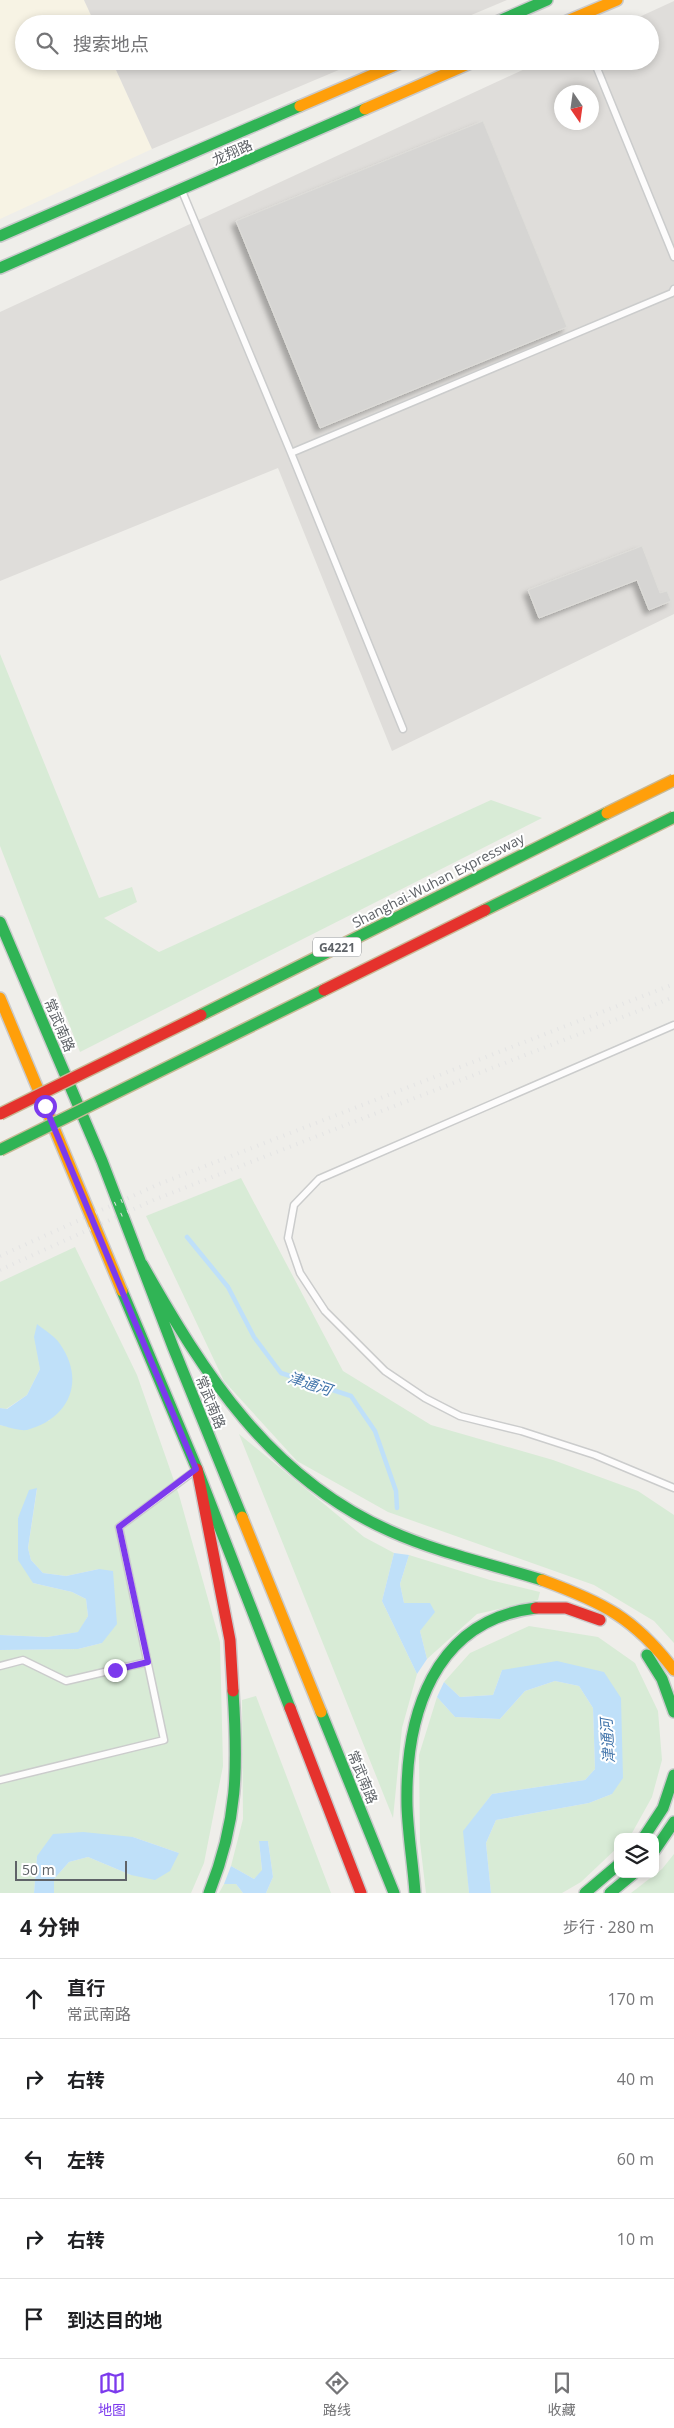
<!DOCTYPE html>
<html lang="zh">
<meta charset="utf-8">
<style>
body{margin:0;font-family:"Open Sans","Noto Sans SC",sans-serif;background:#f6f6f6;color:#202124}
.controls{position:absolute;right:15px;bottom:15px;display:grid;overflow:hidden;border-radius:10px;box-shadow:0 2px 8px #0003}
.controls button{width:45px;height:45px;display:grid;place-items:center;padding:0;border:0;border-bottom:1px solid #e0e0e0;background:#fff;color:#202124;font:25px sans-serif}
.compass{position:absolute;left:554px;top:85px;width:45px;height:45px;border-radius:50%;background:#fff;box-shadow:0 2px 8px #0003;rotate:167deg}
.scale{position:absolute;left:15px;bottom:12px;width:112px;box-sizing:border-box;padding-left:5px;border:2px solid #5f6368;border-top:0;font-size:14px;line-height:18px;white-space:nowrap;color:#5f6368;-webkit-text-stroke:4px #fff;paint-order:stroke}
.stop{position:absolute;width:15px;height:15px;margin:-11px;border:4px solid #7c3aed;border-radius:50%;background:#fff}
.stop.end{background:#7c3aed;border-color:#fff;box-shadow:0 1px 5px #0008}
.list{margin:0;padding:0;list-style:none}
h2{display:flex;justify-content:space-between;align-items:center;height:65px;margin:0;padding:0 20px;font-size:21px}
h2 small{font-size:16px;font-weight:400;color:#757577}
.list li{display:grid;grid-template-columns:32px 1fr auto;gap:15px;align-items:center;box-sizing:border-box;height:80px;padding:0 20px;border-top:1px solid #e0e0e0}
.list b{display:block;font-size:19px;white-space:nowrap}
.list p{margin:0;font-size:16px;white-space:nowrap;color:#757577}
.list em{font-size:16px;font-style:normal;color:#757577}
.icon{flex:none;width:28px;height:28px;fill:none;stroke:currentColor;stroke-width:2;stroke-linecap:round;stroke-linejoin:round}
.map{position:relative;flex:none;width:674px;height:1893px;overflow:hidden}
.search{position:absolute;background:#fff;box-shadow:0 2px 8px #0003;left:15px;right:15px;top:15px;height:55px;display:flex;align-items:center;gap:12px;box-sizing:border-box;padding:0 18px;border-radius:28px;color:#757577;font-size:19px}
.sheet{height:465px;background:#fff}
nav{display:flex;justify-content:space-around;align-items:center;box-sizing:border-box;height:70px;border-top:1px solid #e0e0e0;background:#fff;font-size:14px;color:#757577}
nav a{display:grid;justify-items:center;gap:2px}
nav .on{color:#7c3aed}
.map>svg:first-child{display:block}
.commercial{fill:#f7f3e4}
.industrial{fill:#dfddda;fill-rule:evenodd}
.green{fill:#d8ebd6}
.water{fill:#bfe0f9}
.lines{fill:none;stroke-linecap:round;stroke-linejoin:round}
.stream{stroke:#bfe0f9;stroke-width:4.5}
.building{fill:#d6d5d3;stroke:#deddd9;filter:url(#shadow)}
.lane-casing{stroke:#cbcccc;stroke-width:9}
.fast-casing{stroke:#cacacb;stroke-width:14}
.slow-casing{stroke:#cacacb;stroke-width:14}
.jam-casing{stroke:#cacacb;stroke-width:14}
.lane{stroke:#fdfcfc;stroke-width:6}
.fast{stroke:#30b455;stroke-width:11}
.slow{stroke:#ff9f0a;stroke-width:11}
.jam{stroke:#e5322d;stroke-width:11}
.rail{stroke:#e4e4e4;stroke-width:4;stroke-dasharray:1 6;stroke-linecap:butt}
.fast-bridge-casing{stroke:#c8b996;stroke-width:14;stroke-linecap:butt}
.slow-bridge-casing{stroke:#c8b996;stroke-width:14;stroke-linecap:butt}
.jam-bridge-casing{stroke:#c8b996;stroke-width:14;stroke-linecap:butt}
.fast-bridge{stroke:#30b455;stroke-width:11}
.slow-bridge{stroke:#ff9f0a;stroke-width:11}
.jam-bridge{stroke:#e5322d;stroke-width:11}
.route{stroke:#7c3aed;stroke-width:6}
.labels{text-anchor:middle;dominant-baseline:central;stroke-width:4;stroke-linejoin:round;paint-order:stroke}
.shield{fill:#fff;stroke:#8f9295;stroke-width:1}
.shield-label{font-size:12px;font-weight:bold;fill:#5f6368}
.street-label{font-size:14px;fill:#5f6368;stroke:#fff}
.water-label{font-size:15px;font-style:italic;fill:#4174aa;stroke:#fff}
</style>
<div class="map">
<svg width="674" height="1893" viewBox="0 0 674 1893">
<defs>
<filter id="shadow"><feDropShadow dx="-4.5" dy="4.5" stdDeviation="2.5" flood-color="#0004"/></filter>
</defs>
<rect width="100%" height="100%" fill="#efeeea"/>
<path class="commercial" d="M0,0H84L95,24H24V61H112L152,149L0,219Z"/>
<path class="industrial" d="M84,0H507L450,24H95Z
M674,1V614L392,751L278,468L0,581V312L542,61H650V24H624ZM562,92H592V122H562Z
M112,61H360L152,149Z"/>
<path class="green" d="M0,654L99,898L132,887L137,902L104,918L159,952L491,800L542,818L80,1052L0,846Z
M241,1178L343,1371L431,1425L553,1460L638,1491L674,1515V1643L654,1621L594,1585L388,1512L297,1461L224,1381L146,1216Z
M75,1247L137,1375L179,1495L220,1642L223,1766L204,1863L191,1893H54V1879L69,1862L88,1857L131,1875L179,1853L133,1837L37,1856L34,1893H0V1650L78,1649L102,1643L99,1569L66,1576L43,1573L31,1560L28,1548L37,1489L18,1518L33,1583L72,1592L86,1599L88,1616L79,1632L47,1637L0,1635V1425L25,1430L50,1420L34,1337L40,1369L27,1395L6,1409L0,1408V1282Z
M239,1434L364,1537L394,1553L382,1601L417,1674L402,1728L393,1818Z
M409,1555L490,1580L540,1592L538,1600L477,1614L427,1659L420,1631L430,1603H404L400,1584Z
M529,1626L598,1637L635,1663L658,1711L662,1760L652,1797L632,1833L629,1837H618V1847L581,1882L562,1893H491L486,1843L496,1820L589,1803L612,1794L604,1672L502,1670L493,1695L460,1697L444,1682L470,1653Z
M555,1681L579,1686L593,1708L595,1769L585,1780L492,1794L464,1831L469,1893H426L420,1842L419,1755L437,1697L455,1717L500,1719L525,1691Z
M256,1696L331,1893H266L273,1877L268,1841H259L262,1871L254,1879L231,1866L243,1819L242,1700Z
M674,1854V1893H631L662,1869Z
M224,1884H236L243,1893H219Z"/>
<path class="water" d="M37,1324C44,1330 55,1336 60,1344C86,1381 69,1419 27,1430C19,1431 8,1427 0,1425V1408L7,1409L27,1395L40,1369L34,1337Z
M37,1488L28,1548L31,1560L43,1573L66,1576L99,1569L113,1571L117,1624L102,1643L78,1649L0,1650V1635L47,1637L78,1632L88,1616L86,1599L72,1592L33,1583L18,1560V1518L29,1490Z
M394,1553L409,1555L400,1584L404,1603H430L435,1612L420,1631L427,1659L417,1674L382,1601Z
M557,1661L604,1672L621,1698L623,1778L612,1794L589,1803L496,1820L486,1843L491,1893H469L463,1831L492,1794L585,1780L595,1769L593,1708L579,1686L555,1681L525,1691L500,1719L455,1717L437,1697L444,1682L460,1697L493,1695L502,1670Z
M83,1832L133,1837L179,1853L170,1871L155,1880L131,1875L88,1857L69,1862L54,1879V1893H34L37,1856L53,1834Z
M259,1841H268L273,1877L266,1893H243L236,1884H224L231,1866L254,1879L262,1870Z"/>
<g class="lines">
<path class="stream" d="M187,1237L228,1287L254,1337L281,1373L351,1396L375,1431L396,1491L397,1508"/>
</g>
<path class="building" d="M483,121L567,327L320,428L236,221Z
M642,546L660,593L667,591L671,601L649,610L637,580L539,618L528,590Z"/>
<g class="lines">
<defs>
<path id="lane" d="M594,61L674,257
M182,191L291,453L403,729
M291,453L672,293L674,289
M674,1025L319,1179L294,1205L288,1238L300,1273L325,1311L385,1371L425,1398L460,1416L521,1431L595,1455L674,1488
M0,1666L23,1660L66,1681L147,1662
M0,1780L164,1740L119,1527L193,1472"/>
<path id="fast" d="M492,24L547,0
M0,236L300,106
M0,268L365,109
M0,922L102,1161L173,1347L242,1517
M142,1264C204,1374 270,1478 390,1531C439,1553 491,1564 542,1580
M122,1291L197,1469L290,1708
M647,1655L662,1679L674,1712
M321,1712L394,1893
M644,1837L663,1808L674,1775
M655,1850L674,1822
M209,1893C238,1821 238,1767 233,1691
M415,1893C413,1864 408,1835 407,1806C405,1716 433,1620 536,1608
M585,1893L618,1865
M610,1893L633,1874"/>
<path id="slow" d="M560,24L617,0
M300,106L405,61
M365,109L475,61
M0,998L122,1291
M242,1517L321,1712
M542,1580C602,1602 635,1618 674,1670"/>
<path id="jam" d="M197,1469L230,1640L233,1691
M536,1608H566L600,1620
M290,1708L361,1893"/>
</defs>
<use href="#lane" class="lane-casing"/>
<use href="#fast" class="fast-casing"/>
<use href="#slow" class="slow-casing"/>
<use href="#jam" class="jam-casing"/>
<use href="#lane" class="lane"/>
<use href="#fast" class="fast"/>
<use href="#slow" class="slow"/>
<use href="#jam" class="jam"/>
<path class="rail" d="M0,1256L159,1184L674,984
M0,1270L156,1199L674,997"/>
<defs>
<path id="fast-bridge" d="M485,910L674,817
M201,1015L607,813
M0,1150L324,990"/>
<path id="slow-bridge" d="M607,813L674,780"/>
<path id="jam-bridge" d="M324,990L485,910
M0,1114L201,1015"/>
</defs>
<use href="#fast-bridge" class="fast-bridge-casing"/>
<use href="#slow-bridge" class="slow-bridge-casing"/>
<use href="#jam-bridge" class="jam-bridge-casing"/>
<use href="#fast-bridge" class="fast-bridge"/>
<use href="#slow-bridge" class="slow-bridge"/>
<use href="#jam-bridge" class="jam-bridge"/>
</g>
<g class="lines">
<path class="route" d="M45,1106L196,1469L119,1527L148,1662L115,1670"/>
</g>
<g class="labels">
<rect class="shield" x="313" y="937.5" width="48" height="19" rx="4"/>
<g class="shield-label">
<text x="337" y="947">G4221</text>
</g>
<g class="street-label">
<text transform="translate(232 152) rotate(-24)">龙翔路</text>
<text transform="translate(438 880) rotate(-27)">Shanghai-Wuhan Expressway</text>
<text transform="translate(60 1025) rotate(67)">常武南路</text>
<text transform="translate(211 1402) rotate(68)">常武南路</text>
<text transform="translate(363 1777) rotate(68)">常武南路</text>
</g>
<g class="water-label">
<text transform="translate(310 1383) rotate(18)">津通河</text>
<text transform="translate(607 1741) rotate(-94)">津通河</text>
</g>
</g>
</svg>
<div class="controls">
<button><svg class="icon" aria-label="layers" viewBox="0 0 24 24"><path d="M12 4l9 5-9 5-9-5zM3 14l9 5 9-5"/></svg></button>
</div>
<svg class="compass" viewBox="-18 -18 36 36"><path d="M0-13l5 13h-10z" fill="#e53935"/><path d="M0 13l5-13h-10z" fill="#757577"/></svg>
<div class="scale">50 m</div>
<div class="stop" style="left:45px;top:1106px"></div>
<div class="stop end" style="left:115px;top:1670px"></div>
<div class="search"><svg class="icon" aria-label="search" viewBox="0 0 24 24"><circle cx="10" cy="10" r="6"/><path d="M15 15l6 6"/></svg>搜索地点</div>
</div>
<section class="sheet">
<h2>4 分钟<small>步行 · 280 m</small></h2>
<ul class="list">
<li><svg class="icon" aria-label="ahead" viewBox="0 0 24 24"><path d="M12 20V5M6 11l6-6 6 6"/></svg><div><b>直行</b><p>常武南路</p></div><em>170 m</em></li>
<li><svg class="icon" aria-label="right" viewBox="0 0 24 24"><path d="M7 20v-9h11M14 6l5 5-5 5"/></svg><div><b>右转</b></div><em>40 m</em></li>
<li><svg class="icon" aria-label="left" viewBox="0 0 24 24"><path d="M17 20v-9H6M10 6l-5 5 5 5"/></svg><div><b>左转</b></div><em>60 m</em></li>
<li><svg class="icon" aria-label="right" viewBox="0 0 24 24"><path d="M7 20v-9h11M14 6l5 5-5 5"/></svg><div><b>右转</b></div><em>10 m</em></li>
<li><svg class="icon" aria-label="arrive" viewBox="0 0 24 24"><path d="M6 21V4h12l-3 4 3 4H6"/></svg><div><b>到达目的地</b></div></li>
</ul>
</section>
<nav>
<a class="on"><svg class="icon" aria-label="map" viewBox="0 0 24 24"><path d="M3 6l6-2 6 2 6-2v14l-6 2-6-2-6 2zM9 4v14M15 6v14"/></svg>地图</a>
<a><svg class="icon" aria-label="directions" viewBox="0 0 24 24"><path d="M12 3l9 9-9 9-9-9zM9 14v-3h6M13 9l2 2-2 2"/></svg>路线</a>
<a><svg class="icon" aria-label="saved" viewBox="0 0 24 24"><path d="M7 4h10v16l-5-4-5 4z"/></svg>收藏</a>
</nav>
